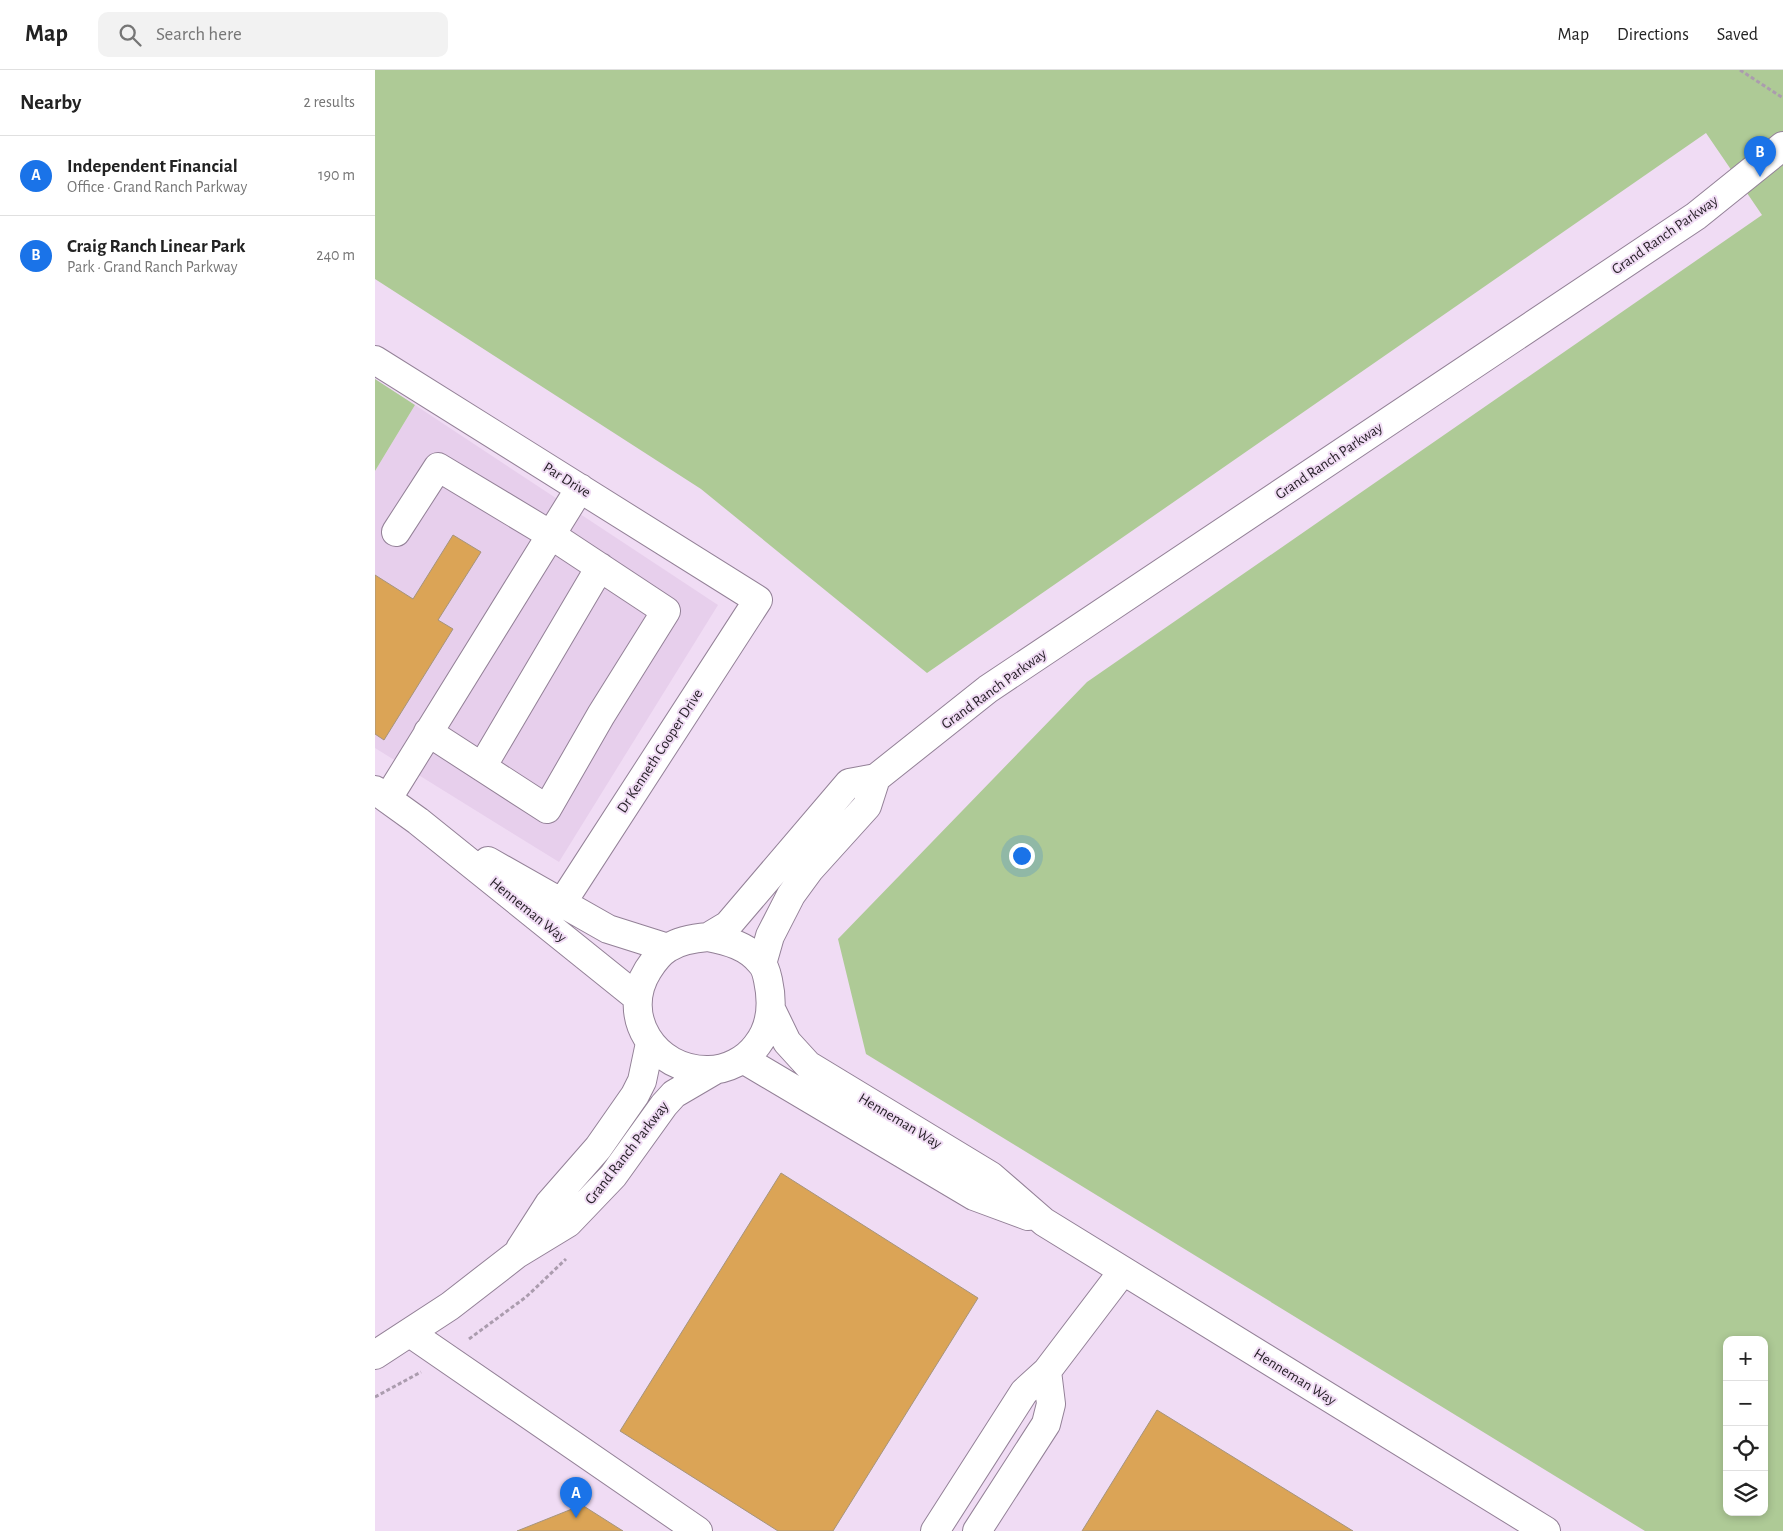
<!DOCTYPE html>
<meta charset="utf-8">
<style>
body{margin:0;font-family:"Alegreya Sans",sans-serif;background:#f2f2f2;color:#222}
.controls{position:absolute;right:15px;bottom:15px;display:grid;overflow:hidden;border-radius:10px;box-shadow:0 2px 8px #0003}
.controls button{width:45px;height:45px;display:grid;place-items:center;padding:0;border:0;border-bottom:1px solid #e0e0e0;background:#fff;color:#222;font:25px sans-serif}
.you{position:absolute;left:646px;top:785px;width:18px;height:18px;margin:-12px;border:4px solid #fff;border-radius:50%;background:#1a73e8;box-shadow:0 0 0 8px #1a73e833}
.badge{display:grid;place-items:center;width:32px;height:32px;border-radius:50%;background:#1a73e8;color:#fff;font-size:16px;font-weight:700}
.pin{position:absolute;translate:-50% -41px;filter:drop-shadow(0 1px 2px #0008)}
.pin::after{content:'';position:absolute;top:26px;width:18px;height:15px;background:inherit;clip-path:polygon(0 0,100% 0,50% 100%)}
.list{margin:0;padding:0;list-style:none}
h2{display:flex;justify-content:space-between;align-items:center;height:65px;margin:0;padding:0 20px;font-size:21px}
h2 small{font-size:16px;font-weight:400;color:#767676}
.list li{display:grid;grid-template-columns:32px 1fr auto;gap:15px;align-items:center;box-sizing:border-box;height:80px;padding:0 20px;border-top:1px solid #e0e0e0}
.list b{display:block;font-size:19px;white-space:nowrap}
.list p{margin:0;font-size:16px;white-space:nowrap;color:#767676}
.list em{font-size:16px;font-style:normal;color:#767676}
.icon{flex:none;width:28px;height:28px;fill:none;stroke:currentColor;stroke-width:2;stroke-linecap:round;stroke-linejoin:round}
.map{position:relative;flex:none;width:1408px;height:1461px;overflow:hidden}
header{display:flex;align-items:center;gap:30px;box-sizing:border-box;height:70px;padding:0 25px;background:#fff;border-bottom:1px solid #e0e0e0}
header strong{font-size:24px}
nav{display:flex;gap:28px;margin-inline-start:auto;font-size:18px}
.search{width:350px;height:45px;background:#f2f2f2;display:flex;align-items:center;gap:12px;box-sizing:border-box;padding:0 18px;border-radius:10px;color:#767676;font-size:19px}
main{display:flex}
aside{flex:1;background:#fff}
.map>svg:first-child{display:block}
.built{fill:#e7cfec}
.green{fill:#aeca96;fill-rule:evenodd}
.building{fill:#dba456;stroke:#a5947d}
.lines{fill:none;stroke-linecap:round;stroke-linejoin:round}
.minor-casing{stroke:#938197;stroke-width:30}
.path{stroke:#ab9cae;stroke-width:3;stroke-dasharray:4 2.5;stroke-linecap:butt}
.minor{stroke:#fff;stroke-width:28}
.labels{text-anchor:middle;dominant-baseline:central;stroke-width:4;stroke-linejoin:round;paint-order:stroke}
.street-label{font-size:15px;fill:#282129;stroke:#f0dcf4}
</style>
<header>
<strong>Map</strong>
<div class="search"><svg class="icon" aria-label="search" viewBox="0 0 24 24"><circle cx="10" cy="10" r="6"/><path d="M15 15l6 6"/></svg>Search here</div>
<nav><a>Map</a><a>Directions</a><a>Saved</a></nav>
</header>
<main>
<aside>
<h2>Nearby<small>2 results</small></h2>
<ul class="list">
<li><span class="badge">A</span><div><b>Independent Financial</b><p>Office · Grand Ranch Parkway</p></div><em>190 m</em></li>
<li><span class="badge">B</span><div><b>Craig Ranch Linear Park</b><p>Park · Grand Ranch Parkway</p></div><em>240 m</em></li>
</ul>
</aside>
<div class="map">
<svg width="1408" height="1461" viewBox="0 0 1408 1461">
<rect width="100%" height="100%" fill="#f0dcf4"/>
<path class="built" d="M40,335L343,535L184,792L0,678V401Z"/>
<path class="green" d="M0,0H1408V1461H1270L491,984L463,869L712,612L1387,145L1331,63L552,603L326,419L0,209ZM1352,1270H1389V1442H1352Z
M0,309L40,335L0,401Z"/>
<path class="building" d="M78,465L106,482L63,550L78,559L9,670L0,664V505L38,529Z
M406,1103L603,1228L458,1461H403L245,1361Z
M782,1340L978,1461H707Z
M207,1435L248,1461H142Z"/>
<g class="lines">
<defs>
<path id="minor" d="M0,290L383,530L187,833
M21,462L63,397L176,465L291,541L226,645L172,739L53,662
M107,697L225,497
M0,720L43,751L263,928
M13,728L205,418
M113,791L233,859L293,878
M333,867L353,855L474,713L501,708L613,619L1321,146L1408,76
M333,867C353,871 373,876 386,893C390,897 392,905 393,910C398,933 397,956 382,975C371,990 352,1000 333,1000C280,1001 244,946 273,900C278,892 285,883 293,878C305,870 319,868 333,867Z
M387,894L395,866L416,825L435,799L492,736L501,708
M396,939L412,972L433,995L616,1106L669,1152L1171,1461
M368,989L599,1126L653,1146
M145,1179L174,1134L223,1078L260,1025L267,1011L275,973
M35,1263L323,1461
M0,1285L75,1236L142,1184L193,1153L238,1106L289,1035L299,1024L340,1000
M560,1461L649,1322L672,1301L748,1201
M602,1461L671,1354L676,1334L672,1301"/>
</defs>
<use href="#minor" class="minor-casing"/>
<path class="path" d="M1365,0L1408,28
M94,1269L151,1227L191,1189
M0,1327L46,1302"/>
<use href="#minor" class="minor"/>
</g>
<g class="labels">
<g class="street-label">
<text transform="translate(1290 165) rotate(-35)">Grand Ranch Parkway</text>
<text transform="translate(954 391) rotate(-34)">Grand Ranch Parkway</text>
<text transform="translate(192 410) rotate(32)">Par Drive</text>
<text transform="translate(619 619) rotate(-36)">Grand Ranch Parkway</text>
<text transform="translate(285 681) rotate(-57)">Dr Kenneth Cooper Drive</text>
<text transform="translate(153 840) rotate(39)">Henneman Way</text>
<text transform="translate(525 1051) rotate(31)">Henneman Way</text>
<text transform="translate(252 1083) rotate(-52)">Grand Ranch Parkway</text>
<text transform="translate(920 1307) rotate(32)">Henneman Way</text>
</g>
</g>
</svg>
<div class="controls">
<button>+</button>
<button>−</button>
<button><svg class="icon" aria-label="locate" viewBox="0 0 24 24"><circle cx="12" cy="12" r="6"/><path d="M12 2v4M12 18v4M2 12h4M18 12h4"/></svg></button>
<button><svg class="icon" aria-label="layers" viewBox="0 0 24 24"><path d="M12 4l9 5-9 5-9-5zM3 14l9 5 9-5"/></svg></button>
</div>
<div class="you"></div>
<div class="pin badge" style="left:201px;top:1448px">A</div>
<div class="pin badge" style="left:1385px;top:107px">B</div>
</div>
</main>
